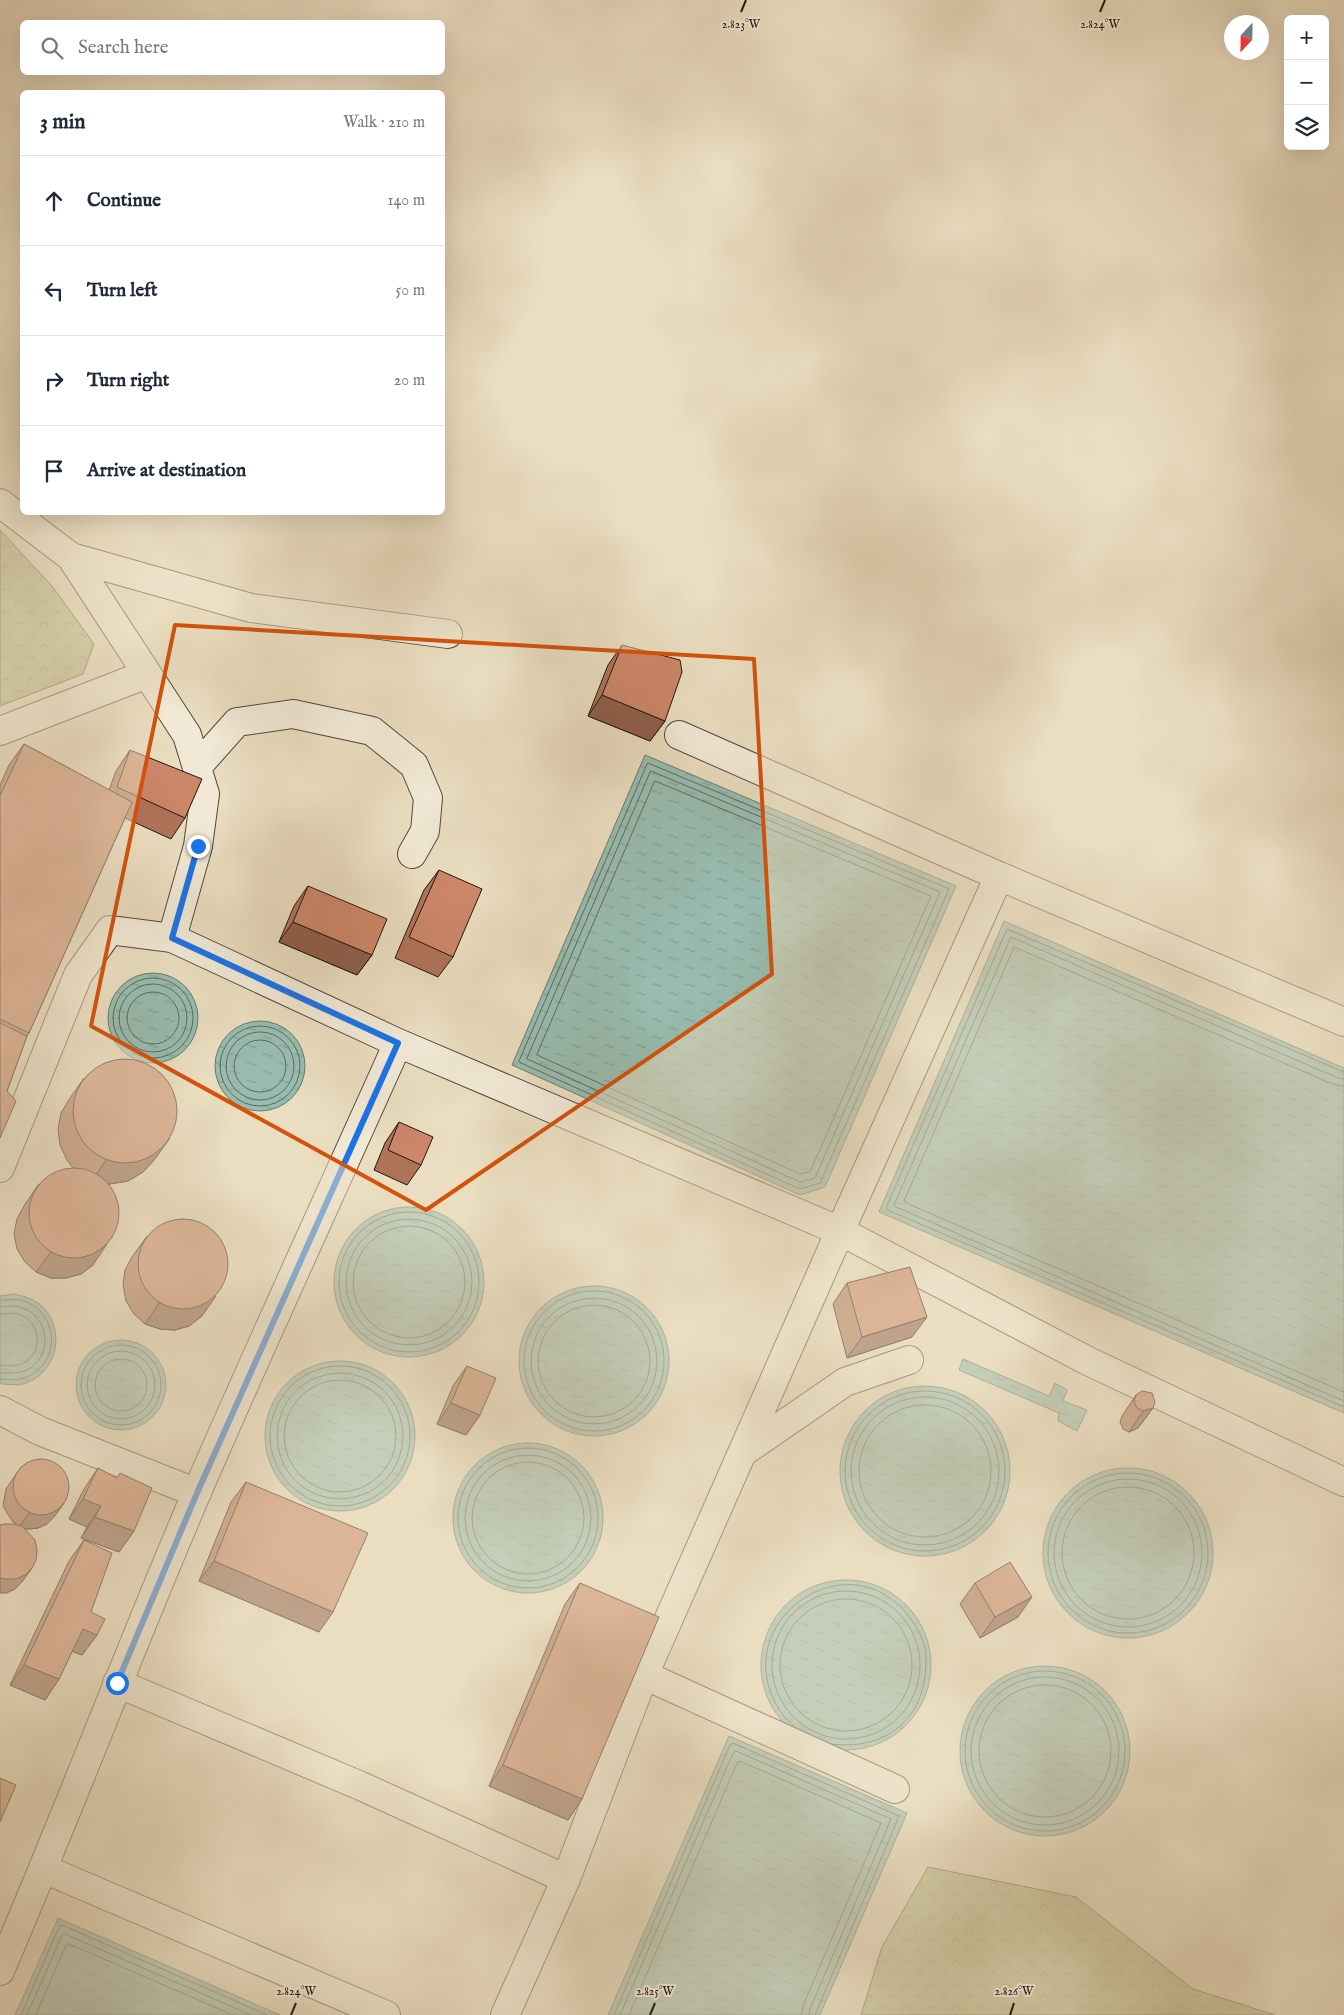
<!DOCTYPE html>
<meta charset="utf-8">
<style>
body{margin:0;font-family:"IM FELL English",serif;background:#f6f6f7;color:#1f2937}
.controls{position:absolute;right:15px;top:15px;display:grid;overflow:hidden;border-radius:8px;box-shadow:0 5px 20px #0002}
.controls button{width:45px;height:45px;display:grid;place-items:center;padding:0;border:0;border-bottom:1px solid #e0e1e3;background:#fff;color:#1f2937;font:25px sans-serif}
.compass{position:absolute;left:1224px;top:15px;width:45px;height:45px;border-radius:50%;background:#fff;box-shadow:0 5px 20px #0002;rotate:202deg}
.stop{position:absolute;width:15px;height:15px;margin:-11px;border:4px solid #1a73e8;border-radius:50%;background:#fff}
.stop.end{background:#1a73e8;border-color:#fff;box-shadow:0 1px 5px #0008}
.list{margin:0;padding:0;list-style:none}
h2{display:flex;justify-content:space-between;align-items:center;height:65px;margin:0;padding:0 20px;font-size:21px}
h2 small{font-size:16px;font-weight:400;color:#747a83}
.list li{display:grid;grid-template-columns:32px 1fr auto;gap:15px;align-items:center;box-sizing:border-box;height:90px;padding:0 20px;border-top:1px solid #e0e1e3}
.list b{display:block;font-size:19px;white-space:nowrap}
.list em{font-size:16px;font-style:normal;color:#747a83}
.icon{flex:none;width:28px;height:28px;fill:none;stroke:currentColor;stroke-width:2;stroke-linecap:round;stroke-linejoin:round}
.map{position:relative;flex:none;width:1344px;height:2015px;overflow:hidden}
.search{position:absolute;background:#fff;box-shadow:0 5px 20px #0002;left:20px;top:20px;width:425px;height:55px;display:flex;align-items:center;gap:12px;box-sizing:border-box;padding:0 18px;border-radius:8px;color:#747a83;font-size:19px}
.panel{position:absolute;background:#fff;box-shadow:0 5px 20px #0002;left:20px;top:90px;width:425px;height:425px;border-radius:8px}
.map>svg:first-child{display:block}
.forest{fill:url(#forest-crowns);stroke:#6f6b4e}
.water{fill:url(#water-ripples);stroke:#687a6f}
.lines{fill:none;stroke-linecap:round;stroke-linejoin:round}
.shore{stroke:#5c6a5f;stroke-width:1}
.minor-casing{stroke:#53483a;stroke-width:30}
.minor{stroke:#f1e9d6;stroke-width:28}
.wall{fill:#af735a;stroke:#21170e}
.shaded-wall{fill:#8f5e4a;stroke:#21170e}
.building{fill:#cc8669;stroke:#21170e}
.route{stroke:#1a73e8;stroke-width:6}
.marked{fill:none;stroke:#d4520c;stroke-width:4;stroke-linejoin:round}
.ticks{fill:none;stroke:#21170e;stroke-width:2}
.ticks-label{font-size:12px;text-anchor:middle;fill:#21170e;stroke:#f1e9d6;stroke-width:4;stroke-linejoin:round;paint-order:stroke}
</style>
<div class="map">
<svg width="1344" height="2015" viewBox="0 0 1344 2015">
<defs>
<pattern id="forest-crowns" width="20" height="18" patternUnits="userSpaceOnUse" patternTransform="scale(1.25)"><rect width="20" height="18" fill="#bdbf8e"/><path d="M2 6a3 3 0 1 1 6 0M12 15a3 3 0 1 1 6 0" fill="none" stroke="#a2a379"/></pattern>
<pattern id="water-ripples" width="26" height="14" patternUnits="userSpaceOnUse" patternTransform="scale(1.25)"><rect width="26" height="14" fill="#98bcb0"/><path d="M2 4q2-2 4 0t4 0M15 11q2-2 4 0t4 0" fill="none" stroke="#83a196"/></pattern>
</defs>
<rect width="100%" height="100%" fill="#eaddc0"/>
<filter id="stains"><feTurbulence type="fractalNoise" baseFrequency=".004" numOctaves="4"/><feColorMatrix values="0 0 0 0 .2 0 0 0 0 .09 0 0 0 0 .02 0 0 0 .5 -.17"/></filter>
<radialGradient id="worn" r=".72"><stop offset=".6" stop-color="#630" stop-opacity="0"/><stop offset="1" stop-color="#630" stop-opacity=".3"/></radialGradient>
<path class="forest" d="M0,530L52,586L94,644L83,674L0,706Z
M928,1867L1076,1897L1193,1989L1275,2015H861L882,1947Z"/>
<path class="water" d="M645,755L956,886L825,1187L800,1195L512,1065Z
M1004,921L1344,1068V1413L879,1212Z
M108 1018a45 45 0 1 1 90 0a45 45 0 1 1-90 0Z
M215 1066a45 45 0 1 1 90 0a45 45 0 1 1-90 0Z
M334 1282a75 75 0 1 1 150 0a75 75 0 1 1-150 0Z
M519 1361a75 75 0 1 1 150 0a75 75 0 1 1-150 0Z
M14,1294C24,1296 34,1299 42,1306C68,1332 56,1379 18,1385C13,1385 7,1384 2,1384L0,1383V1296Z
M76 1385a45 45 0 1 1 90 0a45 45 0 1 1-90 0Z
M963,1359L1049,1396L1055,1383L1067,1390L1063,1401L1087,1410L1077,1431L1058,1421L1059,1413L959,1370Z
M265 1436a75 75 0 1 1 150 0a75 75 0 1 1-150 0Z
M840 1471a85 85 0 1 1 170 0a85 85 0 1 1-170 0Z
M453 1518a75 75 0 1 1 150 0a75 75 0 1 1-150 0Z
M1043 1553a85 85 0 1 1 170 0a85 85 0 1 1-170 0Z
M761 1665a85 85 0 1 1 170 0a85 85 0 1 1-170 0Z
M960 1751a85 85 0 1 1 170 0a85 85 0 1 1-170 0Z
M729,1736L907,1813L820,2015H608Z
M58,1918L280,2015H15Z"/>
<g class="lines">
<path class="shore" d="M648,763L949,889L820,1183L800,1189L519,1062Z
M651,771L940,892L815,1178L800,1182L527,1059Z
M655,781L931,896L810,1172L800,1174L537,1055Z
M113 1018a40 40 0 1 1 80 0a40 40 0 1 1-80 0Z
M119 1018a34 34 0 1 1 68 0a34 34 0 1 1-68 0Z
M127 1018a26 26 0 1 1 52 0a26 26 0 1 1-52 0Z
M220 1066a40 40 0 1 1 80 0a40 40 0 1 1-80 0Z
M226 1066a34 34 0 1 1 68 0a34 34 0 1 1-68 0Z
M234 1066a26 26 0 1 1 52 0a26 26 0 1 1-52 0Z
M1344,1072L1007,929L886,1208L888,1210L1344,1407
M1344,1079L1338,1078L1011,937L894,1205L896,1207L1344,1401
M1344,1086L1335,1085L1014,947L904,1201L906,1203L1344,1392
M339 1282a70 70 0 1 1 140 0a70 70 0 1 1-140 0Z
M346 1282a63 63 0 1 1 126 0a63 63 0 1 1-126 0Z
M353 1282a56 56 0 1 1 112 0a56 56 0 1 1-112 0Z
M524 1361a70 70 0 1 1 140 0a70 70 0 1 1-140 0Z
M531 1361a63 63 0 1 1 126 0a63 63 0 1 1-126 0Z
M0,1300C9,1300 18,1298 27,1302C58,1316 60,1359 31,1375C21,1381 10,1380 0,1379
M538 1361a56 56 0 1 1 112 0a56 56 0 1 1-112 0Z
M0,1307C8,1306 15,1305 23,1308C50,1318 53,1357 27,1370C19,1374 9,1373 0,1373
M0,1314C7,1314 13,1312 19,1314C41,1322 44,1353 23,1363C16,1367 8,1366 0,1365
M81 1385a40 40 0 1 1 80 0a40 40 0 1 1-80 0Z
M87 1385a34 34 0 1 1 68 0a34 34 0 1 1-68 0Z
M95 1385a26 26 0 1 1 52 0a26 26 0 1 1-52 0Z
M270 1436a70 70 0 1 1 140 0a70 70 0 1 1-140 0Z
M277 1436a63 63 0 1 1 126 0a63 63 0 1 1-126 0Z
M284 1436a56 56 0 1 1 112 0a56 56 0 1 1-112 0Z
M845 1471a80 80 0 1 1 160 0a80 80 0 1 1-160 0Z
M851 1471a74 74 0 1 1 148 0a74 74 0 1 1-148 0Z
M859 1471a66 66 0 1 1 132 0a66 66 0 1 1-132 0Z
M458 1518a70 70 0 1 1 140 0a70 70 0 1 1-140 0Z
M465 1518a63 63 0 1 1 126 0a63 63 0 1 1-126 0Z
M472 1518a56 56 0 1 1 112 0a56 56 0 1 1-112 0Z
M1048 1553a80 80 0 1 1 160 0a80 80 0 1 1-160 0Z
M1054 1553a74 74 0 1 1 148 0a74 74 0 1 1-148 0Z
M1062 1553a66 66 0 1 1 132 0a66 66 0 1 1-132 0Z
M772 1665a74 74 0 1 1 148 0a74 74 0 1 1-148 0Z
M780 1665a66 66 0 1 1 132 0a66 66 0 1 1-132 0Z
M965 1751a80 80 0 1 1 160 0a80 80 0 1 1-160 0Z
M971 1751a74 74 0 1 1 148 0a74 74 0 1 1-148 0Z
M979 1751a66 66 0 1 1 132 0a66 66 0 1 1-132 0Z
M795,1727C790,1722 784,1717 780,1711C723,1622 850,1535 910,1618C918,1629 927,1645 926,1659C926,1685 920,1709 899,1727C880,1743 855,1747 831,1744
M21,2015L59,1927L62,1925L267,2015
M27,2015L62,1935L65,1934L251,2015
M36,2015L66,1945L69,1944L233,2015
M614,2015L730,1745L733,1743L899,1816L815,2015
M620,2015L733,1753L736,1751L891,1819L810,2009L809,2015
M629,2015L737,1763L740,1761L881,1823L803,2006L801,2015"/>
<defs>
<path id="minor" d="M0,503L71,557L251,608L448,634
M71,557L187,735L205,794L198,846L172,938
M0,731L147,674
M679,735L999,876
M197,767L237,722L293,714L372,731L414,765L428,798L425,831L412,854
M0,1168L78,975L110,930L172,938L398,1043
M0,1410L40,1431L197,1493
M742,1453L845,1382L909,1360
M644,1675L895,1789
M117,1683L361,1786L566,1879
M44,1869L386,2015
M0,1971C68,1812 129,1651 197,1492C262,1342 331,1193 398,1043L840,1231L999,876L1344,1022
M505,2015L566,1879L644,1675L840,1231L1088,1361L1344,1482"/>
</defs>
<use href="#minor" class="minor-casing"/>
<use href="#minor" class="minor"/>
</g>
<path class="wall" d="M622,645L665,721L650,741L588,716L608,665Z
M24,744L109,790L116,771L130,750L185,818L171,839L125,818L29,1033L27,1036L7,1091L0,1138V785L9,765Z
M439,870L453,957L438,977L395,958L424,890Z
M308,886L372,955L357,975L279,942L294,906Z
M84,1078L155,1159L143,1172L128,1181L109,1184L93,1265L81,1274L66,1278H51L36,1272L25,1262L17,1249L14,1234L17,1219L24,1206L38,1185L73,1168L67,1160L60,1145L58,1129L61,1113L70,1098Z
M399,1122L421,1165L407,1185L374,1170L385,1143Z
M147,1236L202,1316L189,1326L175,1330L160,1329L145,1324L134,1314L126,1301L123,1285L125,1270L132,1257Z
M847,1283L912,1337L847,1358L833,1304Z
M467,1366L480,1415L466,1435L437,1424L453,1386Z
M1136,1395L1153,1408L1138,1428L1129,1432L1123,1429L1120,1422L1122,1416Z
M21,1467L64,1503L54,1517L47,1524L38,1528L28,1529L23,1528L22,1582L15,1589L6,1593L16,1524L12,1521L3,1506L6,1489Z
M98,1468L134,1531L119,1552L81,1538L87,1527L69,1519L84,1489Z
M246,1482L319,1632L199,1581L231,1502Z
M84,1540L91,1612L97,1635L82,1655L72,1651L59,1679L45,1700L10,1685L69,1561Z
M580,1583L582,1799L568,1820L489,1786L565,1604Z
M975,1583L1018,1617L980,1638L960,1604Z"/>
<path class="shaded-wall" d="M602,695L665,721L650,741L588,716Z
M293,922L372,955L357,975L279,942Z
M170,1138L155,1159L143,1172L128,1181L110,1184L92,1181L106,1160Z
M107,1244L93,1265L81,1274L66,1278H51L36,1272L51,1252Z
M216,1296L202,1316L189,1326L175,1330L160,1329L145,1324L159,1303Z
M927,1317L912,1337L847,1358L862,1337Z
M451,1403L480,1415L466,1435L437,1424Z
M1153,1408L1138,1428L1129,1432L1143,1411Z
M83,1499L101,1506L87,1527L69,1519Z
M64,1503L54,1517L47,1524L38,1528L28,1529L19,1527L29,1513Z
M95,1517L134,1531L119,1552L81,1538Z
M214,1561L333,1612L319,1632L199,1581Z
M32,1568L22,1582L15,1589L6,1593H0V1578Z
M1032,1597L1018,1617L980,1638L995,1617Z
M83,1629L97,1635L82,1655L68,1650Z
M24,1665L59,1679L45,1700L10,1685Z
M503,1765L582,1799L568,1820L489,1786Z"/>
<path class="building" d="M622,645L680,660L682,672L665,721L602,695Z
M24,744L132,802L29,1033L0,1019V796Z
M130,750L202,779L185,818L117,787Z
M439,870L482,889L453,957L409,937Z
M308,886L387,919L372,955L293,922Z
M0,1023L27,1036L7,1091L16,1101L0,1138Z
M73 1111a52 52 0 1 1 104 0a52 52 0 1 1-104 0Z
M399,1122L433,1137L421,1165L388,1150Z
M29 1213a45 45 0 1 1 90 0a45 45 0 1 1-90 0Z
M138 1264a45 45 0 1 1 90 0a45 45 0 1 1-90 0Z
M910,1267L927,1317L862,1337L847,1283Z
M467,1366L496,1378L480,1415L451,1403Z
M1142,1391L1152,1393L1155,1402L1153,1408L1143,1411L1137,1408L1134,1402L1136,1395Z
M13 1487a28 28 0 1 1 56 0a28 28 0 1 1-56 0Z
M98,1468L117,1478L120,1473L152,1488L134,1531L95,1517L101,1506L83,1499Z
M246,1482L368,1533L333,1612L214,1561Z
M5,1524H13L22,1526L35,1540L37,1550L36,1560L32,1568L25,1575L16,1579H6L0,1578V1525Z
M84,1540L112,1553L91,1612L105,1619L97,1635L83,1629L59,1679L24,1665Z
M1010,1562L1032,1597L995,1617L975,1583Z
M580,1583L659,1617L582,1799L503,1765Z
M0,1778L16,1785L0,1822Z"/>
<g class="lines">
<path class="route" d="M117,1683L197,1493L398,1043L172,938L198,846"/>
</g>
<path d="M0 0H1344V2015H0ZM175,625L754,659L772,974L426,1210L91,1026Z" fill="#eaddc0" fill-opacity=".55" fill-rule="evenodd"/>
<path class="marked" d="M175,625L754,659L772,974L426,1210L91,1026Z"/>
<path class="ticks" d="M741,12L746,0M1100,12L1105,0M291,2015L296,2003M650,2015L655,2003M1010,2015L1014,2003"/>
<g class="ticks-label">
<text x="741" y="28">2.823°W</text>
<text x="1100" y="28">2.824°W</text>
<text x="296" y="1995">2.824°W</text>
<text x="655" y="1995">2.825°W</text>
<text x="1014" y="1995">2.826°W</text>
</g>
<rect width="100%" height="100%" filter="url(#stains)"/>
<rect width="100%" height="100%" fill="url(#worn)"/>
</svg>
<div class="controls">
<button>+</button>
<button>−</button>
<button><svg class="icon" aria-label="layers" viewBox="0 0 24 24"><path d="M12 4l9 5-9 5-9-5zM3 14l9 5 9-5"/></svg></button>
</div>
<svg class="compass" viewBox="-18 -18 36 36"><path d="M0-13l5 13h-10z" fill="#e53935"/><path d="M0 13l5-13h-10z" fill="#747a83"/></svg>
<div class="stop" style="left:117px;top:1683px"></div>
<div class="stop end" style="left:198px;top:846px"></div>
<div class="search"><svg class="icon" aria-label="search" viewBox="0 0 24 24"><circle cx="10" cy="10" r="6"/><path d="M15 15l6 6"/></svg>Search here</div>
<section class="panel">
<h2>3 min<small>Walk · 210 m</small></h2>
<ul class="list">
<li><svg class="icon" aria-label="ahead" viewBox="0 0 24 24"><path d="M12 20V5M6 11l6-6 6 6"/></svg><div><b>Continue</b></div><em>140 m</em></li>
<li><svg class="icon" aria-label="left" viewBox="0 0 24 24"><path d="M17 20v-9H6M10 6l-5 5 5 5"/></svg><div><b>Turn left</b></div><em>50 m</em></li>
<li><svg class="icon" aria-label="right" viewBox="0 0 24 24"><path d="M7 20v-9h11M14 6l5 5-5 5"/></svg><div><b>Turn right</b></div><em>20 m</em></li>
<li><svg class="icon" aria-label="arrive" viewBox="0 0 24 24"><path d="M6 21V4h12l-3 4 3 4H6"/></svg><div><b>Arrive at destination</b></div></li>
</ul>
</section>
</div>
